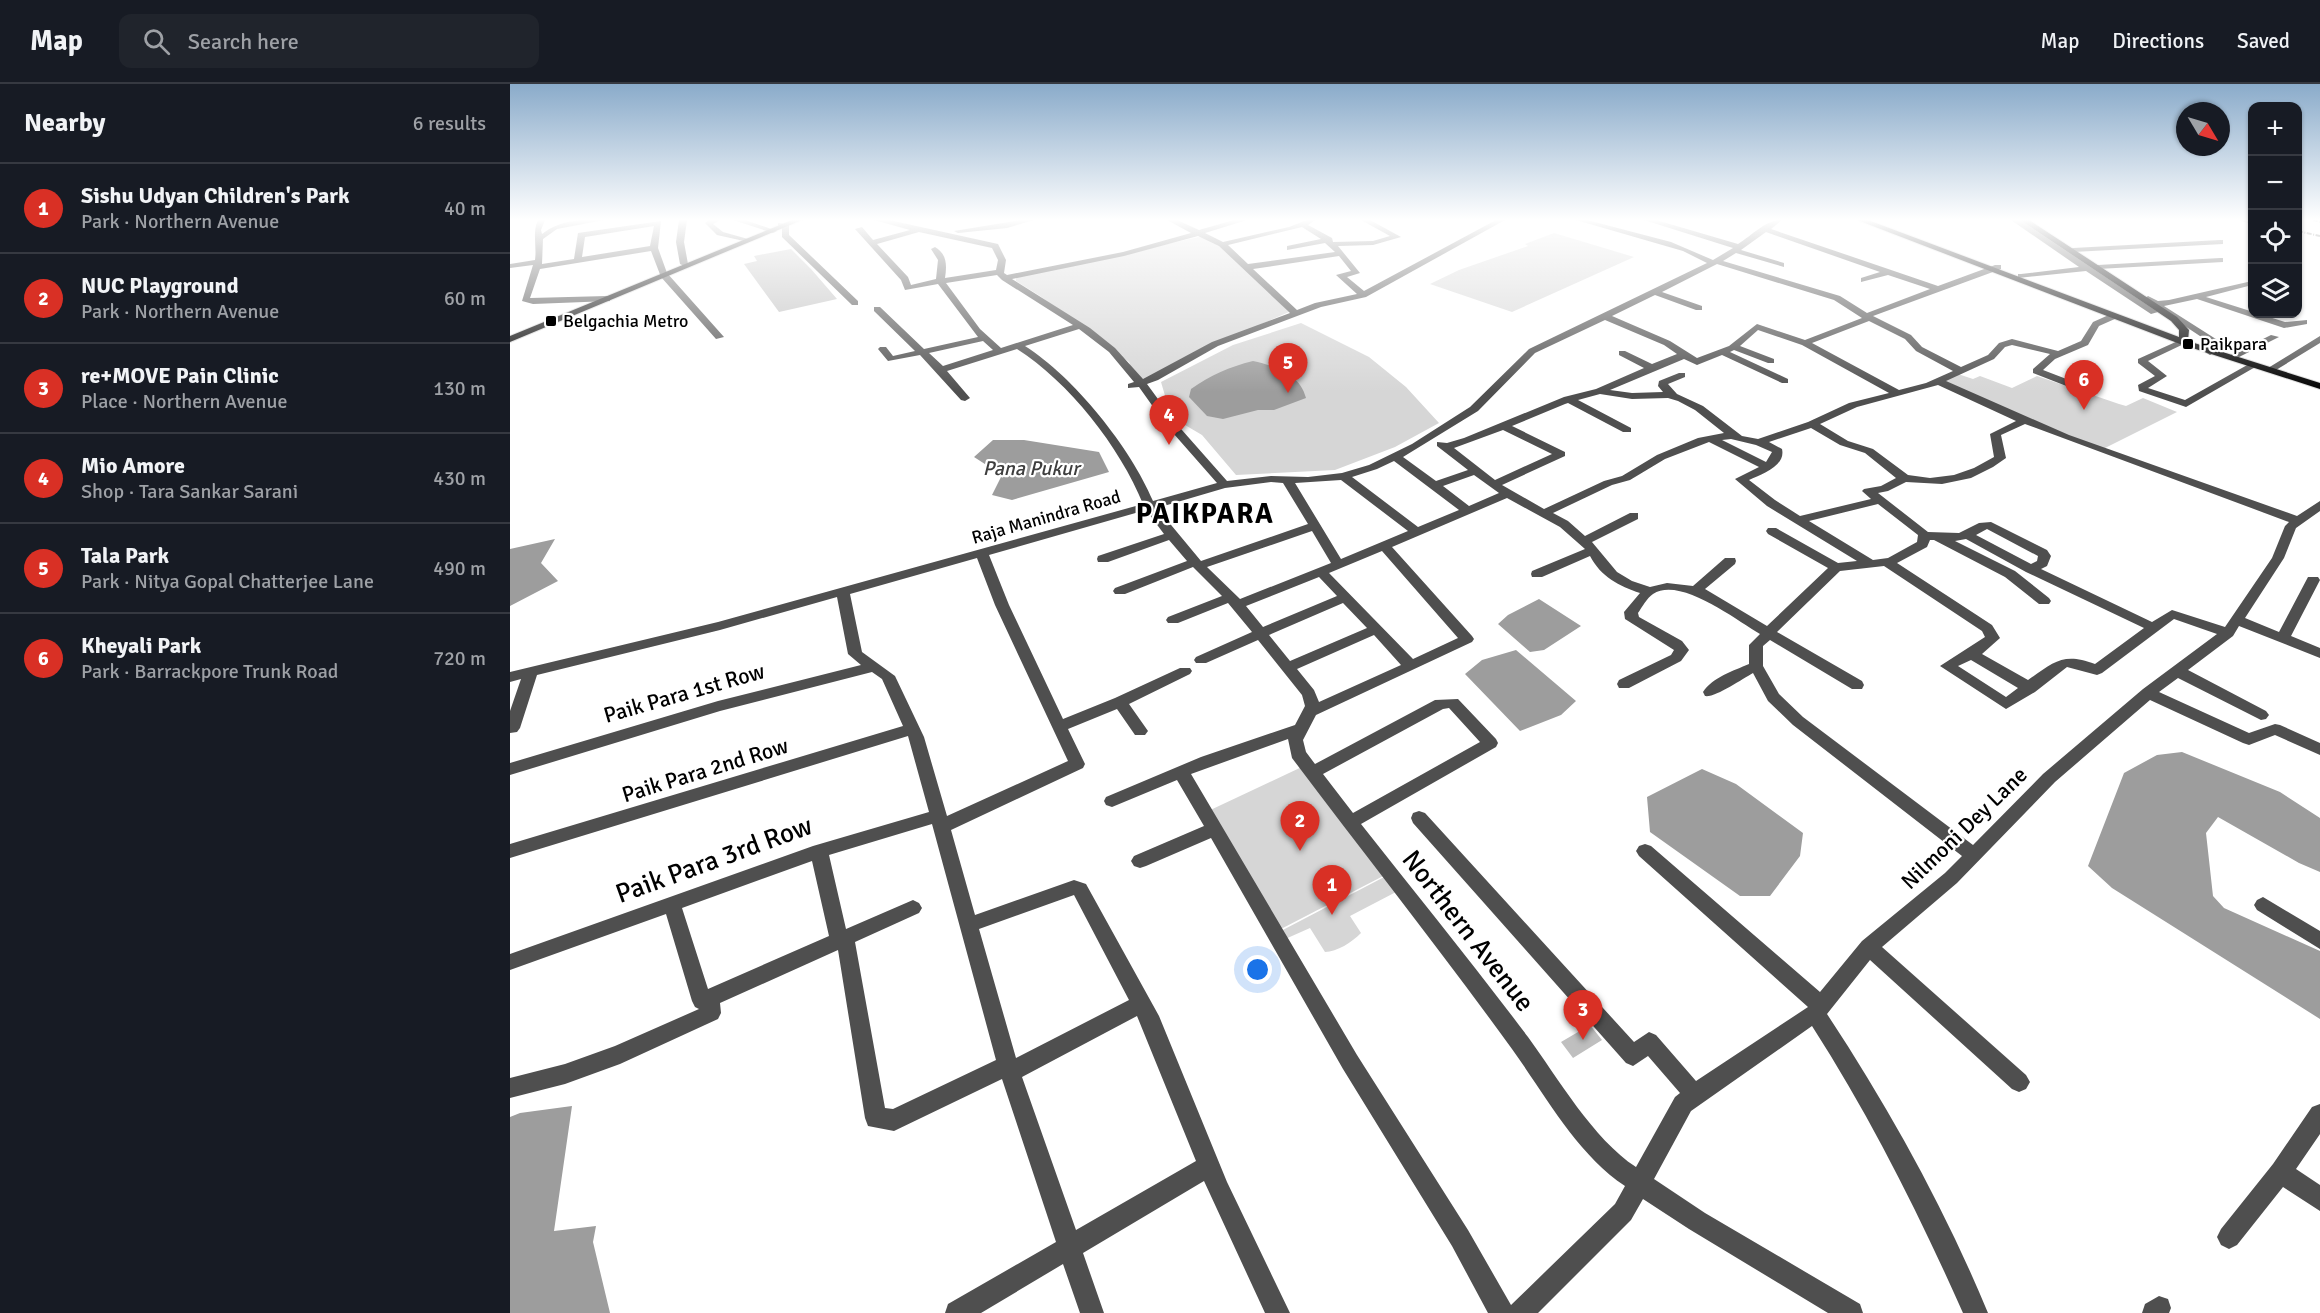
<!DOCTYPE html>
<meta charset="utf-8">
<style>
body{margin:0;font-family:Signika,sans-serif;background:#20242c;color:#f1f3f6}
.controls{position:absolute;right:18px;top:18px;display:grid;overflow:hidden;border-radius:12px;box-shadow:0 2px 4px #0004}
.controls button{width:54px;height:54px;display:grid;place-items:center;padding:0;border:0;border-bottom:2px solid #363941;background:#171b24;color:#f1f3f6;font:30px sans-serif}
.compass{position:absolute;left:1666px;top:18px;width:54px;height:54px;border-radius:50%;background:#171b24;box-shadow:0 2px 4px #0004;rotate:128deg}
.you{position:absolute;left:748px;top:886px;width:21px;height:21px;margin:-15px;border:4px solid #fff;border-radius:50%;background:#1a73e8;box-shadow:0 0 0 9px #1a73e833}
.badge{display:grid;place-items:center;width:39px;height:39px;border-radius:50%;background:#d93025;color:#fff;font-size:20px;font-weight:700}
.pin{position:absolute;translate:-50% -50px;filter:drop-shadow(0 2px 3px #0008)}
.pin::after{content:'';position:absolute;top:32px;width:21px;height:18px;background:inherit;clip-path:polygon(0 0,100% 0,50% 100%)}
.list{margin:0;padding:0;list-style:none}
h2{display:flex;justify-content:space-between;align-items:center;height:78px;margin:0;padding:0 24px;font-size:26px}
h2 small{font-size:20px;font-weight:400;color:#9ea1a6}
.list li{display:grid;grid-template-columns:39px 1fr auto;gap:18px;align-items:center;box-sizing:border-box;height:90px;padding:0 24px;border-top:2px solid #363941}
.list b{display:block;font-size:22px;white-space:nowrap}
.list p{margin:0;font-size:20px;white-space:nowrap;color:#9ea1a6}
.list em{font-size:20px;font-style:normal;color:#9ea1a6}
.icon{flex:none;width:33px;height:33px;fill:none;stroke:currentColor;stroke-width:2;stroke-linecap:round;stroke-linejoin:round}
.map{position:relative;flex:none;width:1810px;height:1229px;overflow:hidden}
header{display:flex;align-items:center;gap:36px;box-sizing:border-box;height:84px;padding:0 30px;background:#171b24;border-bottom:2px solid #363941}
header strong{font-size:28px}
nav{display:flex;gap:33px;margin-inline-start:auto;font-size:21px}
.search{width:420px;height:54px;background:#20242c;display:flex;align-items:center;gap:15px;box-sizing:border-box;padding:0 21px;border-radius:12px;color:#9ea1a6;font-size:22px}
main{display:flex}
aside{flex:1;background:#171b24}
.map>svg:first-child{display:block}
.green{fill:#d6d6d6}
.water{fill:#9d9d9d}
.building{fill:#bfbfbf}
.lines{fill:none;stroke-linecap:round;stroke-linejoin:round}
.major-casing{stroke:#dbdbdb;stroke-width:2}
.minor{fill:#4f4f4f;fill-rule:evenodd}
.major{fill:#000;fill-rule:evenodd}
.rail{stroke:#000;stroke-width:2;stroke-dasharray:5 1.5 1 1.5;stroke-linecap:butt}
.poi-dot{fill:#000;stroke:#fff;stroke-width:2}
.labels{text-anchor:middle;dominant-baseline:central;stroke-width:4.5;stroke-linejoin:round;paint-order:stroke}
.far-poi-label{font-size:18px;fill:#000;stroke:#fff;text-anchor:start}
.far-street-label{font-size:18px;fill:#000;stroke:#fff}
.far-water-label{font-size:20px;font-style:italic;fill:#3e3e3e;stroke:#fff}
.street-label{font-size:22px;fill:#000;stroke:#fff}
.near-street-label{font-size:27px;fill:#000;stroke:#fff}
.district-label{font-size:28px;font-weight:bold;letter-spacing:1.5px;fill:#000;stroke:#fff}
</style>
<header>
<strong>Map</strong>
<div class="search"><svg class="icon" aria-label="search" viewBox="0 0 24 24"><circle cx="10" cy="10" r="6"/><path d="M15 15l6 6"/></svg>Search here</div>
<nav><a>Map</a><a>Directions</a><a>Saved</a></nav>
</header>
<main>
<aside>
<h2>Nearby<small>6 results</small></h2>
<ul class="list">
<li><span class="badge">1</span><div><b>Sishu Udyan Children's Park</b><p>Park · Northern Avenue</p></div><em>40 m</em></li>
<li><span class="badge">2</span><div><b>NUC Playground</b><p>Park · Northern Avenue</p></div><em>60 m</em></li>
<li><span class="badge">3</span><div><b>re+MOVE Pain Clinic</b><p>Place · Northern Avenue</p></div><em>130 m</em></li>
<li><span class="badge">4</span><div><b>Mio Amore</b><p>Shop · Tara Sankar Sarani</p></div><em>430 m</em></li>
<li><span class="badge">5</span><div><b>Tala Park</b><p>Park · Nitya Gopal Chatterjee Lane</p></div><em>490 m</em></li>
<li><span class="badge">6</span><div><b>Kheyali Park</b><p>Park · Barrackpore Trunk Road</p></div><em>720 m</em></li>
</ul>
</aside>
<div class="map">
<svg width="1810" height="1229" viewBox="0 0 1810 1229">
<rect width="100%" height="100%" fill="#fff"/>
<path class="green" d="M1044,149L1124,173L1002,228L920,200L949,186L1018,162L1015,160Z
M693,152L710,161L779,228L671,275L632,300L624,291L619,278L530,212L506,197V194Z
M791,239L859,273L896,303L929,339L885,363L825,386L726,391L692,351L675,341L656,315L651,298L723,261Z
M1445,289L1463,295L1470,292L1502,304L1527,292L1609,320L1616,322L1633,314L1667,328L1591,366L1428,297Z
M796,681L879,789L769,846L694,729Z
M878,791L886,808L840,832L851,849C842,858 827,868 815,868L800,844L773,856L769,848Z"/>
<path class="water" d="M743,277C765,282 790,290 796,314L764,326H748L713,335L697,332L679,313L681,305C701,291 719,283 743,277Z
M483,356H514L589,368L599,388L502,416L482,411L492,391L464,373Z
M45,455L31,479L48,497L0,522V465Z
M1029,515L1071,542L1034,566L1020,568L988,540L998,531Z
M1006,566L1066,617L1051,631L1010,647L955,590L972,576Z
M1672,668L1770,708L1810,734V788L1789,779L1708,733L1696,749L1703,812L1714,824L1810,867V935L1602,804L1578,782L1614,689L1647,671Z
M1192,685L1226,700L1293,749L1290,772L1260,812H1230L1140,748L1137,713Z
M62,1022L44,1147L86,1142L83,1158L100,1229H0V1033L10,1029Z"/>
<path class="building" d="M281,165L301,185L327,215L269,228L234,180L247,177L244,172Z
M1080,941L1092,956L1063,974L1051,958Z"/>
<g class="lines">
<defs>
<path id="major" d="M282,136H292L0,258V252Z
M1347,136H1358L1669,253V246L1661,237L1510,136H1519L1667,233L1679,246L1678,257L1810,299V305L1670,260Z"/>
</defs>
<use href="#major" class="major-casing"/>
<path class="minor" d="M28,136H35L31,146L32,150C52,135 70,136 94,136L47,145L33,155L32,180L64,175L68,149L151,137L148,164L157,189L214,253L206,255L151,193L141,167L30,185L20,214L97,212L100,213V217L23,220L12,217L23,181L0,184V180L25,176C27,162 22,149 28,136ZM144,142L140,162L72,173L75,153Z
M169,136H177L174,158L178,180L174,182L170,180L166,158Z
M199,136H210L203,140L213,148L238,155L234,157L207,151L195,139Z
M223,136H235L267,147L263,149Z
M364,136H379L488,160L496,176L494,189L497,191L613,168L681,149L657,136H667L689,146L724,136H737L695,149L713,158L779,143L797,136H805L798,141L822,154L823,158L863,157L880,152L851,136H860L891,153L863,161L828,162L850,189L837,193L854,207L986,136H995L856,213L811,223L708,262L648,296L637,300L664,337L717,397L761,392L798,393L832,389L859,381L902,360L960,323L1019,265L1197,179L1173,167L1066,136H1077L1161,158L1203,176L1223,164L1134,136H1146L1228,160C1243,151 1255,136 1272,136L1261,145L1428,202L1485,181H1491V185L1363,232L1401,251L1412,263L1451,283L1478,271L1489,259L1502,255L1548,267L1571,257L1583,238L1601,230H1607V234L1589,242L1578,261L1545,275L1533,286L1572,301V305H1564L1523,289V285L1540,270L1502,261L1495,263L1484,275L1436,297L1559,351L1787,432L1810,417V427L1786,444L1774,474L1735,534L1769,548L1798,493H1808L1810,496L1781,552L1810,564V574L1729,542L1723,552L1678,586L1756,627L1759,631L1756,635L1751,636L1668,594L1649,608L1739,649L1765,640L1770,641L1810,659V671L1765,651L1739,661L1733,659L1640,616L1545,698L1447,799L1372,863L1516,991L1520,998L1516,1005L1509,1008L1502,1005L1360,876L1317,930C1379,1024 1435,1125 1478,1229H1453C1409,1130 1361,1034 1302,942L1181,1027L1144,1095L1195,1129L1350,1220L1353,1229H1318L1179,1145L1133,1115L1121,1136L1028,1229H978L942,1162L833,985L701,754L636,782L630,784L624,782L621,777L624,772L694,742L667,696L602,723L596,721L594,717L596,713L691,673L785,641L795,622L792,611L748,556L696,579H686L684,576L686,573L742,548L718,519L668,539H658L656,536L658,533L712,512L683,483L615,510H605L603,507L605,504L677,477L659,456L598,478H588L587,475L588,472L654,450L636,426L479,471L499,521L553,635L605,614L670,584H680L682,587L680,590L619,620L638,647L635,651H625L607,625L558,645L575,680L573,684L441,746L465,831L564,796L576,800L649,932L717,1098L780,1229H755L694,1097L573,1169L594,1229H570L553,1180L471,1229H435L438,1220L546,1158L492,995L384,1047L358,1042L355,1034L328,866L210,919L211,929L208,935L110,980L55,1000L0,1014V994L55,980L105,962L189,925L185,923L182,917L156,830L0,886V870L303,762L419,728L398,652L0,774V760L393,642L372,595L362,588L210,627L0,691V679L208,617L351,581L338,570L327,513L210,546L27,591L10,644L7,648L0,649V627L11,595L0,598V588L208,538L633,420C610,363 559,298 507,265L437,287L460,314L455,317L451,316L410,271L378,277L368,265L370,263H376L383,272L405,267L364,227V223H370L414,265L468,253L428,200L395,206L391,196L345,145L352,143L363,156L400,146ZM792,143L811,155L777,162V166L815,159L825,168L738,180L718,161ZM409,148L482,164L488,176L486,186L435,194C437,181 437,170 425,163L421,165L428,176L426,195L401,201L398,193L367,160ZM1256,148L1370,188L1351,194V198L1378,191L1420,205L1357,229L1330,212L1213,177L1226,169L1274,183V179L1231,166ZM688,152L709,162L780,229L702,258L633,295L605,264L580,244L502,195L614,172ZM829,172L841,187L826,191L847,210L805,219L787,226L743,185ZM1207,180L1324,216L1352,234L1295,256L1247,240L1219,262L1187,274L1160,257L1102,232L1145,211L1186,226H1192V222L1152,208ZM487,191L492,196L563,241L491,264L470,245L436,199ZM1095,236L1154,261L1167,270L1142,280L1115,267H1109V271L1134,284L1086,305L1054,313L954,354L937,359L927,358V362L958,386L926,397L893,373L968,327L1025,269ZM1359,237L1395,255L1406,267L1443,287L1416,299L1389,306L1302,259ZM569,245L599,268L624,298L618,300V304L629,303L656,341L707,399L643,417C621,364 564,293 515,262ZM1248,246L1292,261L1379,309L1339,319L1298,338L1248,355L1232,352L1193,322L1167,310L1158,300L1175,293V289H1169L1149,297L1148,302L1153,308L1122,309L1100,306L1174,275L1187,281L1212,271L1272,299H1278V295L1220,268L1224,266L1258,279H1264V275L1230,262ZM473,257L483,266L433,282L419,269ZM1428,301L1506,337L1480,350L1484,373L1464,384L1444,391L1420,394L1398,391L1363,365L1338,357L1310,340L1347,323ZM1090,310L1122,315L1158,314L1168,317L1185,326L1214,349L1188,354L1147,371L1112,392L1094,397L1034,425L992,401L1055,372V368L1002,342L1055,320L1058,319L1113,348H1121V344L1068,316ZM1515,340L1779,438L1775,442L1762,474L1715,543L1662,526L1642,538L1531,485L1537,482L1541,472L1537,466L1481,438L1469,439L1449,449L1418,448L1368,409L1378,407L1396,398L1432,400L1461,394L1483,383L1496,374L1491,351ZM1301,344L1330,361L1355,369L1386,394L1371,402L1354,405L1352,407L1361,415L1290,432L1265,416L1239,396C1252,390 1276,382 1272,365L1259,358ZM993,346L1042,370L985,396L944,364ZM1221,355L1246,361L1262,368L1256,378L1212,356ZM1199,358L1249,383L1225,395L1257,422L1347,477L1328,479L1266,444H1258L1256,447L1258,450L1318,484L1257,542L1195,505L1225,480L1226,477L1225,474H1215L1183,502L1157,499L1140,503L1122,497L1107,488L1082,458L1128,435V429H1120L1075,452L1058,437L1043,429L1102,401L1120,396L1155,375ZM884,377L949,426L908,443L842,393L867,385ZM964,391L989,409L959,422L933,402ZM831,396L898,447L831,475L785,399ZM761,398L773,399L798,440L691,477L647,424L715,404ZM997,414L1050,443L1075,465L1022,487L1021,490L1022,493H1032L1080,472C1091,493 1109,502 1130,509L1114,528L1115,535L1164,566L1161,571L1109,596L1107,600L1109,604H1119L1171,577L1179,566L1172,557L1129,533L1128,529C1132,523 1137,514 1143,510C1170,492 1226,536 1250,550L1239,561V580C1223,587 1203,593 1193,608L1195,612C1205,614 1232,595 1243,589L1258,617L1283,641L1452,772L1435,789L1352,857L1310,908L1141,762L1135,760L1129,762L1126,767L1129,772L1298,923L1186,997L1146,951L1139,948L1124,958L915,729L909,727L903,729L901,734L903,739L1116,979L1123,982L1138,972L1170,1009L1165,1013L1126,1083C1083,1055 1048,994 1018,953C964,881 907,811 851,740L986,663L988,659L986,655L948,615L925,616L805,680L796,668L793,656L806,631L962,558L964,555L962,552L882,463ZM1368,420L1408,451L1407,458L1378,474L1363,476L1299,437ZM1477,445L1528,472L1527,477L1521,480L1466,451ZM802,447L821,479L730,515L697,483ZM1456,455L1516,488L1634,544L1585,580C1553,568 1544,578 1518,596L1472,570L1490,554L1482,541L1387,479L1417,463L1420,456H1424L1495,493L1529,520H1539L1541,517L1539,514L1505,487L1445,457ZM872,467L948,554L903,575L819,489ZM467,474L485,521L558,677L437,732L414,653L385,592L352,568L340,510ZM1374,482L1472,547L1475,553L1430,582L1496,625L1525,608L1557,583L1587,591L1592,589L1664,535L1707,550L1633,605L1533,690L1463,761L1293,633L1269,610L1253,582V562L1260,556L1342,605H1352L1354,601L1352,597L1267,548L1330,487ZM809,493L827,512L753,543L736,522ZM833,519L857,544L780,577L759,551ZM864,551L891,581L809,618L804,606L787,585ZM1461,576L1508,604L1496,613L1448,582ZM939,624L970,658L843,729L813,690L933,625ZM778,655L782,674C855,771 931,867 1002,965C1036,1012 1066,1069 1115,1102L1105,1120L1001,1221L958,1146L847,971L681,690ZM422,740L486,976L383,1025L375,1024L345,858L409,829L412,824L409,819L403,816L336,845L319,771ZM302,777L319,852L198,905L172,824ZM564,811L619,916L506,974L469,845ZM627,932L686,1077L566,1146L512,993Z
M511,136H524L497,144L448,149L444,147Z
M1501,136H1510L1648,228L1641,230L1576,187L1508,194V190H1511L1569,183Z
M268,139L279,140V151L348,217V221H342L272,153V143H268Z
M1710,156H1713V160L1563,168L1559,166L1563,164Z
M1710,174H1713V178L1588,185L1584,183L1588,181Z
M1742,197V201L1696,213L1775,238L1797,236V240L1774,244L1687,215L1654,222L1709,257L1712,265L1700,271L1695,268L1702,264V260L1634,215L1638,212L1648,217L1659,216Z
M1761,251L1769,253L1729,273L1721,271Z
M1810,252V259L1766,286L1758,284Z
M1670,256L1678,258L1638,277L1657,292L1638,304L1675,316L1739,280L1747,282L1676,323L1629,307L1628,301L1645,292L1628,279V275Z
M1753,813L1810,847V865L1747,826L1744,821L1747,816Z
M1810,1020V1050L1786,1085L1810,1101V1127L1773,1103L1727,1161L1719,1165L1711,1161L1707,1153L1711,1145L1763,1080L1802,1023Z
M1649,1212L1658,1215L1661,1224L1659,1229H1632L1635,1220Z"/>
<use href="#major" class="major"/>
<path class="rail" d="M1731,136L1742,139
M1803,136L1810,138
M1788,147L1810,152"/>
</g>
<linearGradient id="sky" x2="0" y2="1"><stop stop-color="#8aabca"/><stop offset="0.44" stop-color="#fff"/><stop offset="1" stop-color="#fff" stop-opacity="0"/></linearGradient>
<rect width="1810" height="308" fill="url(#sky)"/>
<g class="poi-dot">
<rect x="35" y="231" width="12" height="12" rx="3"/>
<rect x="1672" y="254" width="12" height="12" rx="3"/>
</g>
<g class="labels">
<g class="far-poi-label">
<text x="53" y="237">Belgachia Metro</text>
<text x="1690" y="260">Paikpara</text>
</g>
<g class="far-street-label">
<text transform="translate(536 433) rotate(-16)">Raja Manindra Road</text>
</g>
<g class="far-water-label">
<text x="521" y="384">Pana Pukur</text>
</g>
<g class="street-label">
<text transform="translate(174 609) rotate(-16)">Paik Para 1st Row</text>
<text transform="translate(195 686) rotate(-17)">Paik Para 2nd Row</text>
<text transform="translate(1454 744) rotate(-44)">Nilmoni Dey Lane</text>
</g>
<g class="near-street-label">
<text transform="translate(204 776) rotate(-20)">Paik Para 3rd Row</text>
<text transform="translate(958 847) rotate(52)">Northern Avenue</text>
</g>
<g class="district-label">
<text x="695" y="430">PAIKPARA</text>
</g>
</g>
</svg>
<div class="controls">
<button>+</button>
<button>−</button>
<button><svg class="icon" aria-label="locate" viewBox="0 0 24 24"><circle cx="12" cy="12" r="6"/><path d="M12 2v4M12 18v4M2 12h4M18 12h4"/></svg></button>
<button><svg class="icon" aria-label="layers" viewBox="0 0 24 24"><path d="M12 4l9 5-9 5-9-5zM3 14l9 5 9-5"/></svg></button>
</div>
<svg class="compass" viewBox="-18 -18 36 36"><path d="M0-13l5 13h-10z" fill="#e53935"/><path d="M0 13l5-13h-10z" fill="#9ea1a6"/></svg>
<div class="you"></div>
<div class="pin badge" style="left:822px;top:831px">1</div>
<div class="pin badge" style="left:790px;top:767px">2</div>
<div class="pin badge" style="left:1073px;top:956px">3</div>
<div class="pin badge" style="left:659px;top:361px">4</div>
<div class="pin badge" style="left:778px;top:309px">5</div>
<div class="pin badge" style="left:1574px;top:326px">6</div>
</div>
</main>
